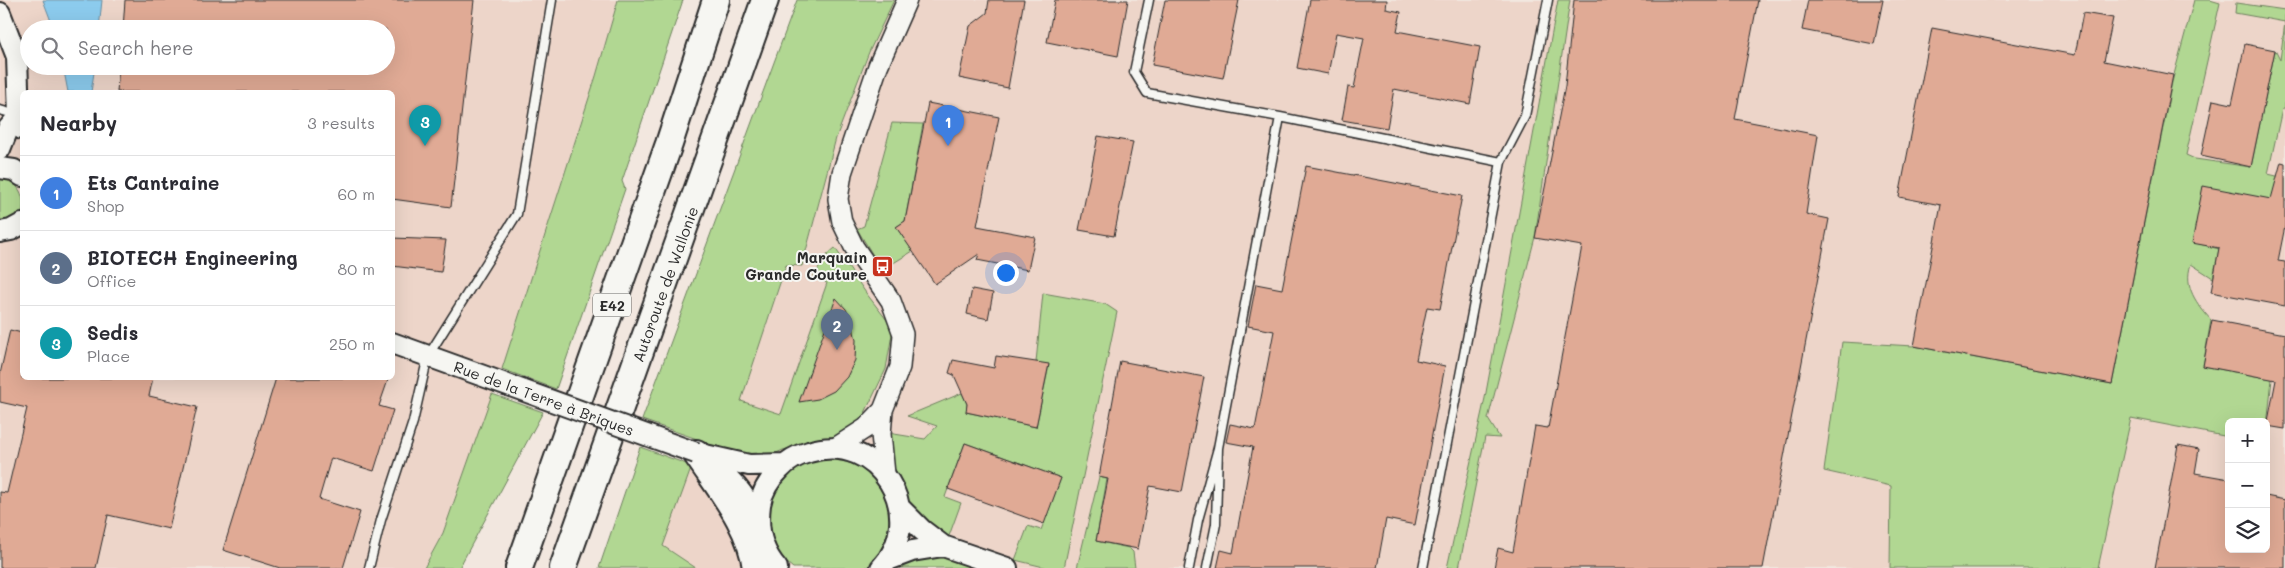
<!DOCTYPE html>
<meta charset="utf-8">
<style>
body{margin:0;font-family:Mali,sans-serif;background:#f7f7f7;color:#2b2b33}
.controls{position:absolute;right:15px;bottom:15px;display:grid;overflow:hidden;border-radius:8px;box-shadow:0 5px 20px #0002}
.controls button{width:45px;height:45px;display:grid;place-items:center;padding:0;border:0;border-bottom:1px solid #e1e1e2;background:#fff;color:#2b2b33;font:25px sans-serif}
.you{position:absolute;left:1005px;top:272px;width:18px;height:18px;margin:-12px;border:4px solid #fff;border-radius:50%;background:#1a73e8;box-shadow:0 0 0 8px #1a73e833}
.badge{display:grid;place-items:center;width:32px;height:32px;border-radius:50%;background:#1a73e8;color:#fff;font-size:16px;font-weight:700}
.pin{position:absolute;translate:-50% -41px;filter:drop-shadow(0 1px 2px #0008)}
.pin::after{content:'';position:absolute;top:26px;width:18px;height:15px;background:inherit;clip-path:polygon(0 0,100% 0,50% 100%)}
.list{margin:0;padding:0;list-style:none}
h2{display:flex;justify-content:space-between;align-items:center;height:65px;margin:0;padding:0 20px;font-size:21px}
h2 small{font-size:16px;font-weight:400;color:#7c7c81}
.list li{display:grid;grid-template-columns:32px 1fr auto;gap:15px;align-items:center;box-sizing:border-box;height:75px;padding:0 20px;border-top:1px solid #e1e1e2}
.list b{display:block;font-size:19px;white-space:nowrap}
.list p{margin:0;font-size:16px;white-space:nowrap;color:#7c7c81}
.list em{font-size:16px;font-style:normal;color:#7c7c81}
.icon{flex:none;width:28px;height:28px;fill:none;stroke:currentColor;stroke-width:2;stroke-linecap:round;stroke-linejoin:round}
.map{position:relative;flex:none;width:2285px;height:568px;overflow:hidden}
.search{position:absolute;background:#fff;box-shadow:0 5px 20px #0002;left:20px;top:20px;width:375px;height:55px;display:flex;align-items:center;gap:12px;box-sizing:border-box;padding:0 18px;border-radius:28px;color:#7c7c81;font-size:19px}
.panel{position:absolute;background:#fff;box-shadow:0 5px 20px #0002;left:20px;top:90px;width:375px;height:290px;border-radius:8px}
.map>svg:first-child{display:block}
.built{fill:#edd5c9;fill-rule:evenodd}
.green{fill:#b1d792;stroke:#6e815e}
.water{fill:#8ccbed;stroke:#658b9f}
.building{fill:#e0aa95;stroke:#2b2b2b}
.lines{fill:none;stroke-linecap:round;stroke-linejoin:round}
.service-casing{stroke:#2b2b2b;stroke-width:11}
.tertiary-casing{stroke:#2b2b2b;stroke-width:22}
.secondary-casing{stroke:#2b2b2b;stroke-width:24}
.motorway-casing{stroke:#2b2b2b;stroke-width:30}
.service{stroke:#f6f6f2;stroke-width:8}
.tertiary{stroke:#f6f6f2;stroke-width:19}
.secondary{stroke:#f6f6f2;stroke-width:20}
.motorway{stroke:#f6f6f2;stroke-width:26}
.secondary-bridge-casing{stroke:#2b2b2b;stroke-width:24;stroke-linecap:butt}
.secondary-bridge{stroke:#f6f6f2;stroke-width:20}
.labels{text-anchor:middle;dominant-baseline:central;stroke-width:4;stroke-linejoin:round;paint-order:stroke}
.shield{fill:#f6f6f2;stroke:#686867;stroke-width:1}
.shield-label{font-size:14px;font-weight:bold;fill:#2b2b2b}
.poi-label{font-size:15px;font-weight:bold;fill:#2b2b2b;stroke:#f6f6f2;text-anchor:end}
.street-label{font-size:15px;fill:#2b2b2b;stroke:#f6f6f2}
</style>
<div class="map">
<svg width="2285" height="568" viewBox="0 0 2285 568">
<rect width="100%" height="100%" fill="#f2e7df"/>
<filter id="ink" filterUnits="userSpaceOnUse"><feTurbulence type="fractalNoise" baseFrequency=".02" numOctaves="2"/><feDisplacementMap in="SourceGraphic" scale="10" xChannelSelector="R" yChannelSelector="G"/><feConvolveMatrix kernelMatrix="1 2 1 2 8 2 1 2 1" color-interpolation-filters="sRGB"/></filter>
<g filter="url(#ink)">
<path class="built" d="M0,0H618L596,76L502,369L443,533L424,568H0ZM29,29H386V66H29ZM22,92H392V378H22Z
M894,0H2285V568H696L663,546L700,440L717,448L768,321L786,265L802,266L836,138L869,52ZM2229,422H2266V549H2229Z"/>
<path class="green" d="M618,0H683L622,181L625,189L556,389L502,369L596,76Z
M797,0H894L869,52L836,138L802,266L786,265L741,401L781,414L827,283L813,277L828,254L835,248L866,293L893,328L886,369L863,417L853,431L820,442L783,450L749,465L700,440L642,420Z
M1558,0H1570L1535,237L1488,419L1500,438L1485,437L1459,568H1447L1485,398Z
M2194,0H2210L2220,3L2186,155L2195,159L2251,167L2275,50L2280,60L2285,22L2235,13L2236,3L2285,10V109H2282L2268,174L2285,178V202L2192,242L2219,249L2213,278L2191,264C2183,287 2197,304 2211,320L2203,366L2272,379L2267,426L2266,428V422H2229V437L2131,418L2098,568H1890L1891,486L1824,471L1842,342L1914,346L2112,384L2172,82Z
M892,123L923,124L905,221L896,227L913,251L882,270L857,229L864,226Z
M0,179C19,180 27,198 21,215L0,227Z
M1043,293L1105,304L1117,312L1064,568H1048L1015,560L1028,526L1041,530L1061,478L965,443L945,497L961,503L949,536L922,530L900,508L888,433L925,439L937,426L907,416L962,393L967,404L966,412L1036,427L1049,365L1036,362Z
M492,394L543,412L459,568H424L443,533Z
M640,447L692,466L663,546L696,568H599Z
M824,459C836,460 846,461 857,466C888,481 898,523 880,551C877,557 872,565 865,568C857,568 805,568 793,568C762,545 761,496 791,472C801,465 812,462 824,459Z
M1099,477L1107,479L1096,541L1129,548L1133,552L1135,568H1077Z
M945,557L982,568H897L920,559Z"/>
<path class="water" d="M43,0H102L99,29H54Z
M63,66H95L91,92H68Z"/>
<path class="building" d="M125,0H474L451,207L392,199V92H117L119,66H386V29H123Z
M989,0H1024L1008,88L959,78L970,26L987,13Z
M1055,0H1128L1118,56L1047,42Z
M1165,0H1239L1223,78L1152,65Z
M1310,0H1387L1386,9L1401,12L1397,31L1480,47L1470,104L1394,89L1387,128L1342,120L1348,87L1354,88L1364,38L1336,33L1328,74L1297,68Z
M1574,0H1758L1735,119L1818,135L1806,214L1829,219L1763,568H1494L1498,548L1513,552L1535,426L1548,428L1582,246L1535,238L1565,86Z
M1808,0H1883L1874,44L1802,30Z
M2083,13L2113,18L2104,61L2173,75L2112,384L1914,346L1941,205L1899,197L1932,28L2075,55Z
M2245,44L2275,50L2251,167L2201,156L2213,100L2232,104Z
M928,103L999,117L977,226L1035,237L1028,270L977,260L979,254L935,284L896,227L905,221Z
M1098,136L1133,142L1114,236L1079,230Z
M2281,162L2285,163V226L2278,261L2285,262V306L2211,292L2219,248L2192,243L2203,186L2271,199Z
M1306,166L1462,196L1440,309L1427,307L1416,360L1445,366L1415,525L1386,519L1377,568H1217L1221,550L1233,553L1253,447L1226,442L1230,424L1255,429L1274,331L1248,326L1256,284L1282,289Z
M392,238L446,240L441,272L392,266Z
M972,289L993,293L988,319L967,314Z
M836,298L846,309L852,323L856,340L855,360L847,377L834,391L818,399L799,402Z
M2212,320L2285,334V429L2267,426L2276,380L2203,366Z
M10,330L22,333V378H153L149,396L197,407L169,529L108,515L96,568H0V492L7,493L27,408L0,402V374Z
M996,356L1049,364L1036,427L966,412L967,404L954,375L949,373L953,360L994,368Z
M1120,361L1204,377L1182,492L1150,486L1138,549L1096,541L1108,479L1099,477Z
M276,378H381L388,380L379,406L393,410L374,471L331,458L319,499L360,512L343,568H280L223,550Z
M965,443L1061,478L1044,524L948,489Z
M2178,445L2199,449L2195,473L2229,479V549H2266V496L2285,500V568H2155Z"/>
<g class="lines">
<defs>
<path id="service" d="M1149,0L1134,72L1147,93L1280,117L1501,162
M0,110L17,115
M1218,448L1280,117
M369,568L381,520L413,422L428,356L517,214L552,0
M1189,568L1198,520L1218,448L1216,524L1207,568
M1423,568L1501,162L1525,116L1548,0"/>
<path id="tertiary" d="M835,448L866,428L883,410
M885,474L881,434L883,410L900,367L903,334L891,301L854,247L842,222L838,199L842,173L878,66L907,0"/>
<path id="secondary" d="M0,13L17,57L19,116L22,129
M0,149L8,129L19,116
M0,168L14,170L22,176
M0,232L11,230L22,224
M392,343L497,381
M705,455L749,465L785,464
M706,460C733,480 742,490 758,520
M900,508L922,530L943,546L1007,568
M888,560L912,551L943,546
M777,568C761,550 757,528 760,505C762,491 770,479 780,469C788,460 798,455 809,452C878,430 930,515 881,568"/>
<path id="motorway" d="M696,453C719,488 751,525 756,568
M519,568L669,144L716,0
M563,568L765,0"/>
</defs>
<use href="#service" class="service-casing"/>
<use href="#tertiary" class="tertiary-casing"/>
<use href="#secondary" class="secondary-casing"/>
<use href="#motorway" class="motorway-casing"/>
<use href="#service" class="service"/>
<use href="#tertiary" class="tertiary"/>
<use href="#secondary" class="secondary"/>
<use href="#motorway" class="motorway"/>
<defs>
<path id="secondary-bridge" d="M497,381L696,453"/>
</defs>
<use href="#secondary-bridge" class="secondary-bridge-casing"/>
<use href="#secondary-bridge" class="secondary-bridge"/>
</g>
</g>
<defs>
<symbol id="bus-square" viewBox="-11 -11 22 22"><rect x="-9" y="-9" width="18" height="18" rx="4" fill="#c8321e" stroke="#f6f6f2"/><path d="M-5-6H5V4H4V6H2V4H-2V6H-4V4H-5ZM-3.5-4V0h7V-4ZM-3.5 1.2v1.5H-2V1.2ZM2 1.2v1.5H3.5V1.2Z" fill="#fff"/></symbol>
</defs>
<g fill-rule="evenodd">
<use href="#bus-square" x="870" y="254" width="25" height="25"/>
</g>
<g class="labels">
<rect class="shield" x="593" y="293.5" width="38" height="23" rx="4"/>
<g class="shield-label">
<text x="612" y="305">E42</text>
</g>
<g class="poi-label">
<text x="867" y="257">Marquain<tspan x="867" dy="17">Grande Couture</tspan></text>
</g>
<g class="street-label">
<text transform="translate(665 284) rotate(-70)">Autoroute de Wallonie</text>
<text transform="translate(544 398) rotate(20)">Rue de la Terre à Briques</text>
</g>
</g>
</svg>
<div class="controls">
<button>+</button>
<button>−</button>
<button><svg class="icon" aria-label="layers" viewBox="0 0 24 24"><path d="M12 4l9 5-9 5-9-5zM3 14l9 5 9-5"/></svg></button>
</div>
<div class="you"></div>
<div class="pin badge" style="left:948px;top:146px;background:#3f7fe0">1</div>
<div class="pin badge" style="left:837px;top:350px;background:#5c6f8a">2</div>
<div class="pin badge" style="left:425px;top:146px;background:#0f9aa8">3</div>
<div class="search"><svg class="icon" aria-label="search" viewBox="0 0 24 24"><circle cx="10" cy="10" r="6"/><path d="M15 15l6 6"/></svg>Search here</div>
<section class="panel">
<h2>Nearby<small>3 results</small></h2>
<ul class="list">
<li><span class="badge" style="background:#3f7fe0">1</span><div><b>Ets Cantraine</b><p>Shop</p></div><em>60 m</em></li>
<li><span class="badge" style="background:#5c6f8a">2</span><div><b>BIOTECH Engineering</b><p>Office</p></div><em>80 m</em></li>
<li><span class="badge" style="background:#0f9aa8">3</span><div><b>Sedis</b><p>Place</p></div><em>250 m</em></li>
</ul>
</section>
</div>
